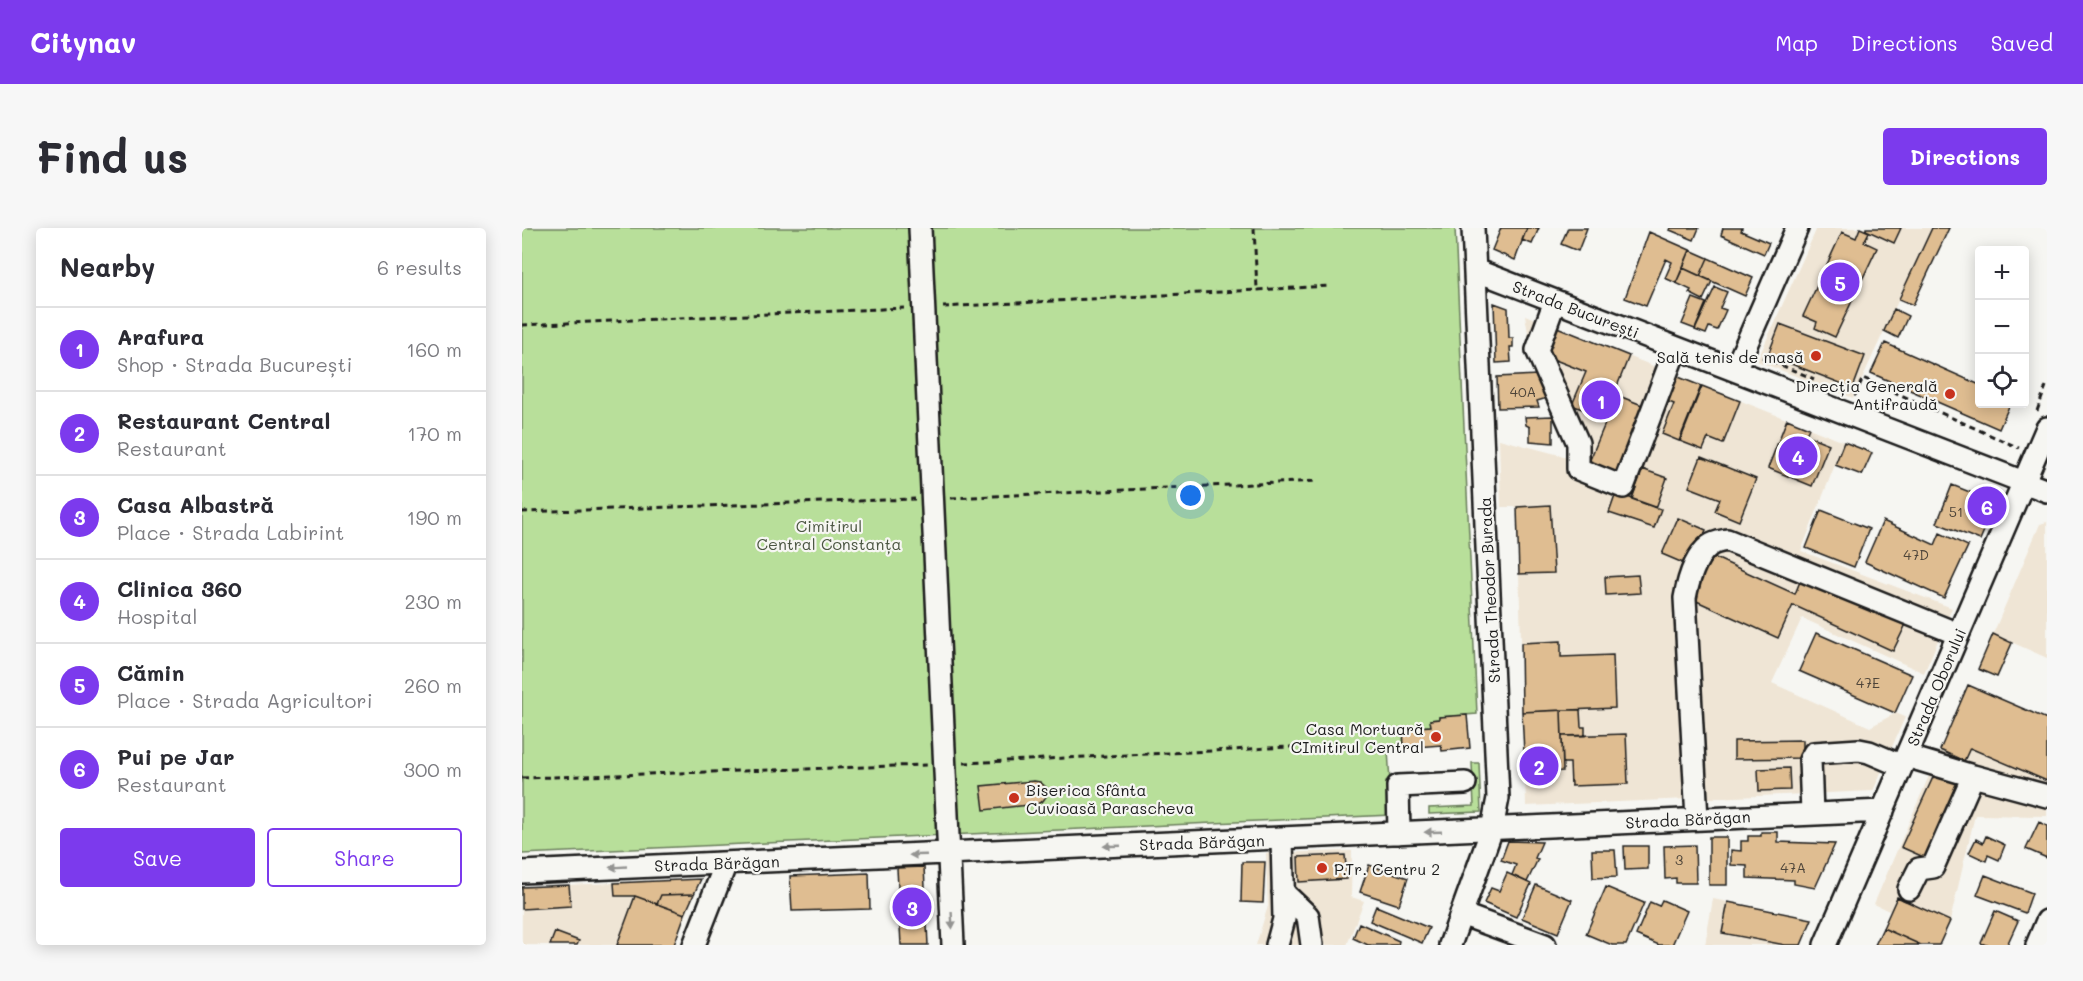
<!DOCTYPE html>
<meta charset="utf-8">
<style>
body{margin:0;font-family:Mali,sans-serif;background:#f7f7f7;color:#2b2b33}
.controls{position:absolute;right:18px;top:18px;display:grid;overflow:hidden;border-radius:6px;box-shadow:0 3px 15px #0003}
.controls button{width:54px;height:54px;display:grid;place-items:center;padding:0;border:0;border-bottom:2px solid #e1e1e2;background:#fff;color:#2b2b33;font:30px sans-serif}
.you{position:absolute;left:669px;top:268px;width:21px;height:21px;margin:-15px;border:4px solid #fff;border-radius:50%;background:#1a73e8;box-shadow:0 0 0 9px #1a73e833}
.badge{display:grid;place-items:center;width:39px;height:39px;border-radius:50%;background:#7c3aed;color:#fff;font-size:20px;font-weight:700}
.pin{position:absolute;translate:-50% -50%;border:3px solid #fff;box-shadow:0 2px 6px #0006}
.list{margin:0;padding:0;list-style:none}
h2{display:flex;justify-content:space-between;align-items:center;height:78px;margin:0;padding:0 24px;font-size:26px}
h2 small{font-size:20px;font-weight:400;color:#7c7c81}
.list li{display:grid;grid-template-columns:39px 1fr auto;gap:18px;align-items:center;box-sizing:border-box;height:84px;padding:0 24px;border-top:2px solid #e1e1e2}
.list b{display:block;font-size:22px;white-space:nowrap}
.list p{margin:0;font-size:20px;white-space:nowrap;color:#7c7c81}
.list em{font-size:20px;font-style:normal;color:#7c7c81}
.actions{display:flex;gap:12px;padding:18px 24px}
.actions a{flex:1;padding:14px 0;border:2px solid #7c3aed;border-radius:6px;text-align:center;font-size:21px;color:#7c3aed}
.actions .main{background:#7c3aed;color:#fff}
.icon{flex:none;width:33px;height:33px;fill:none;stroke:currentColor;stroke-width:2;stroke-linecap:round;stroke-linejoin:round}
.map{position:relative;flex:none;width:1525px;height:717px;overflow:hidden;border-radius:6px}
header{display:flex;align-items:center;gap:36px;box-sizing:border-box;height:84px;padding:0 30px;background:#7c3aed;color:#fff}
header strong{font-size:28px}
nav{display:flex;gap:33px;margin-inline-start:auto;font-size:21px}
.intro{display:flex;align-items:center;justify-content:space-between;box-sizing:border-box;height:144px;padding:0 36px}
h1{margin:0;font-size:42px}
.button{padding:15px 27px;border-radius:6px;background:#7c3aed;color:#fff;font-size:21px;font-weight:700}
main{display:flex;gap:36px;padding:0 36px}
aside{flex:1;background:#fff;border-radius:6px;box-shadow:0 3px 15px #0003}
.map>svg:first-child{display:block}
.built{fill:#efe5d5}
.green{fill:#b8df9a;stroke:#6a7e5b;stroke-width:1.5}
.building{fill:#dfbd91;stroke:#1c1c1c;stroke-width:1.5}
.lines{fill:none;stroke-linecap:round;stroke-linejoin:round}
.minor-casing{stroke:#1c1c1c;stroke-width:26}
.path{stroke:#1c1c1c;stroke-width:3;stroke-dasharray:6 4.5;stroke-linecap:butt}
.minor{stroke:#f6f6f2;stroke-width:21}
.oneway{fill:#949492}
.poi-dot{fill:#c8321e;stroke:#f6f6f2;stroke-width:2}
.labels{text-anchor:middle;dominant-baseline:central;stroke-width:4.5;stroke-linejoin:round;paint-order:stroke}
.number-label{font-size:14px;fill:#4d4439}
.street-label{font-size:16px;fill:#1c1c1c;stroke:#f6f6f2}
.poi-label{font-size:16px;fill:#1c1c1c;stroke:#f6f6f2;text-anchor:end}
.park-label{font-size:16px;fill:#4b5642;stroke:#f6f6f2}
</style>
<header>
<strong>Citynav</strong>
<nav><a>Map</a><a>Directions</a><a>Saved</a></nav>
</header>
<div class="intro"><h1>Find us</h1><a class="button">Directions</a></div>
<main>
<aside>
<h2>Nearby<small>6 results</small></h2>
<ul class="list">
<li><span class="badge">1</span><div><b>Arafura</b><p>Shop · Strada București</p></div><em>160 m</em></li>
<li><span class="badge">2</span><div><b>Restaurant Central</b><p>Restaurant</p></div><em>170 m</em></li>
<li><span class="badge">3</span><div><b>Casa Albastră</b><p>Place · Strada Labirint</p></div><em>190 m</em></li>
<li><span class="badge">4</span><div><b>Clinica 360</b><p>Hospital</p></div><em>230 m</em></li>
<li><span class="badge">5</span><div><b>Cămin</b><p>Place · Strada Agricultori</p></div><em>260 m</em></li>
<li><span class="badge">6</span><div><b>Pui pe Jar</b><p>Restaurant</p></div><em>300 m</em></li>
</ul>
<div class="actions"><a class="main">Save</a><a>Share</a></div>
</aside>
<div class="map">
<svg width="1525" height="717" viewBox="0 0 1525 717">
<rect width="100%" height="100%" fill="#f6f6f2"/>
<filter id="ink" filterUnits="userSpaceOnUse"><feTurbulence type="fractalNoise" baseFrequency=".0167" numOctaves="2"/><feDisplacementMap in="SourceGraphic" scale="12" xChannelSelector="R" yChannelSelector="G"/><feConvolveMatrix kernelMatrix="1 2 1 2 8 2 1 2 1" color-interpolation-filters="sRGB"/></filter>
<g filter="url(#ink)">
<path class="built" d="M1295,0H1410L1331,170L1235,133Z
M1003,87L1322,214L1279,323L1430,380L1402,445L1280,390L1250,455L1348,499L1374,485L1383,489L1351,563L1004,578L995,279H979L977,211L1049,230L1011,135Z
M1525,294V430L1471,406L1518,296Z
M1446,457L1525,491V588L1453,587L1428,693L1421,708L1352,676Z
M830,623L829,669L842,673L825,717H734L746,678L744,625Z
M179,651L152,717H0V659Z
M1191,671L1290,691L1279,717H1183Z"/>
<path class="green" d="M0,0H933L955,486L917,489V491L908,492L909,498L881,500L882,520L866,522L870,587L0,626Z
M950,535H957L959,584L907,586V580L952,578Z"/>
<path class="building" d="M979,0H1005L993,32L970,22Z
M1005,0H1017L1010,16L1000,12Z
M1046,0H1065L1056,23L1039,16Z
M1149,0H1177L1172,12L1148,2Z
M1201,0H1220L1219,3L1247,15L1242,26L1199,7Z
M1338,0L1347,4L1342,14L1355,20L1313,109L1293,100L1295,94L1281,88L1320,4L1334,10Z
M1344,0H1379L1372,15L1344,2Z
M1410,0H1427L1391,77L1377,71Z
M1127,4L1168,22L1154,55L1143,50L1150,34L1144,31L1124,78L1103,70Z
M1168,22L1186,30L1178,48L1161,40Z
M1186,30L1231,50L1223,68L1178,48Z
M1161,40L1190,53L1181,72L1167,65L1169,62L1154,55Z
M1193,59L1205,64L1198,80L1204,82L1195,102L1187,99L1184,106L1173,102Z
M1171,70L1184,75L1173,101L1160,96Z
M972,75L986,80L987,110H991V119H988L989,134L974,135Z
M1372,81L1386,88L1376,110L1362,103Z
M1258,96L1343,128L1331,160L1246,127Z
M1035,99L1107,128L1092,166L1125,179L1096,252L1065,239L1085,191L1050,177L1064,144L1023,128Z
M1363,115L1458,157V176H1488L1477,201L1349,145Z
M1149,146L1179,158L1157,213L1140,206L1152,176L1139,171Z
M1016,147L1025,170L1015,173L1017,179L976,180L975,149Z
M1180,158L1218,173L1201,216L1186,210L1181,222L1158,213Z
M1031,188V215L1008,213V199L1004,197L1003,189Z
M1265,191L1287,200L1284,207L1307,216L1290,258L1246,240Z
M1322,214L1350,225L1340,247L1313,237Z
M1179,229L1234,251L1217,293L1193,283L1198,271L1167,259Z
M1120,241L1145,250L1134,280L1110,271Z
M1430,257L1468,272L1470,284L1458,312L1415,295Z
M1094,265L1139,281L1132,300L1087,285Z
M1028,277L1032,345L997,346L995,279Z
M1299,282L1347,301L1332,339L1284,320Z
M1156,290L1184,302L1168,338L1140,326Z
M1361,293L1413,317L1418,305L1446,318L1422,370L1343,334Z
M1187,327L1273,366L1281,346L1385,394L1371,423L1271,377L1256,410L1168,370Z
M1116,347L1118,365L1084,367L1083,349Z
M1294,405L1390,447L1373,485L1277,443Z
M1471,406L1490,415L1475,449L1456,441Z
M1039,413V429L1091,427L1093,480L1000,484L999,415Z
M1446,457L1525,491V553L1448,520L1442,533L1418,522Z
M1039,482L1041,543L1003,545L1000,484Z
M1039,482H1058L1059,499H1063V508H1040Z
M945,487L948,520L920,523L919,517L882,520L881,500L909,498L908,492L917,491V489Z
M1104,506L1106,556L1049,558L1048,535H1041L1040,508Z
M1281,512V530L1212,531V513Z
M1267,540L1268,562L1237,563L1236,541Z
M1413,545L1440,557L1406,631L1379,619Z
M512,553L518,554L525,560V567L521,573L515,576L462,582L459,558Z
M1517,594L1525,598V630L1504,621Z
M1239,604H1256V614L1313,616L1293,660L1272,656V652L1225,650V638L1209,637V622L1219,623V613H1226V608H1239Z
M1464,608L1483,617L1477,632L1466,627L1464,633L1447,625L1454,611L1461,615Z
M1187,609H1205V657H1187Z
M986,613L1020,614L1013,630L1016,631L1005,654L990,647L994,637L979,632Z
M1173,617L1174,655H1154V650L1143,651L1142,618Z
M1102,618H1126V641L1103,642Z
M1070,622H1093L1095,649L1071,650Z
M823,627L825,651L777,654L776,629Z
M720,634H743L741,675L719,674Z
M847,637L886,650L877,677L838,664Z
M402,639L406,717H379L375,640Z
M347,645L348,681L270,683L268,648Z
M985,645L1009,656L994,689L962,675L969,660L977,663Z
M1463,647L1510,665L1503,685L1455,667Z
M179,651L172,666L139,667L135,676L113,668H93L92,655Z
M47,657L49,678L0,681V659Z
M1014,657L1050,672L1036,705L1000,690Z
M1084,659L1122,675L1104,717H1090L1064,706Z
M172,666L163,686L135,676L139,667Z
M113,668L163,686L152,717H95Z
M1375,669L1428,693L1417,717H1399L1361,700Z
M1140,672L1165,683L1150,717H1137L1114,707L1128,674L1137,678Z
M1206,674L1290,691L1279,717H1263L1200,705Z
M854,678L907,700L900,715L848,693Z
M1473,683L1496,693L1485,717H1464L1459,715Z
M837,695L877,713L876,717H846L831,710Z
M1361,700L1399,717H1353Z
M33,704L57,713L55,717H28Z"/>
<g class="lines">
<defs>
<path id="minor" d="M398,0L431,717
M953,42L1525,263
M1033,73L1015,122L1056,215V241L1101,259L1154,120
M1213,142L1275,0
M1384,528L1451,548L1411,639L1397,641L1387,661
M1451,548L1525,568
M1290,585L1288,532L1292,525L1337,522L1347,524L1380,538
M1175,591L1163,370C1166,353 1173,329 1187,318C1192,314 1200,313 1205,312L1436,406
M877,605L876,558L943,555
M0,644L1361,583
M761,664L786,688L790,717
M939,686L1023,717
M172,717L204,635
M755,717L762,691L760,611
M928,717L970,601L976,570L951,0
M1303,717L1525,200
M1515,717L1525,693"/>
</defs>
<use href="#minor" class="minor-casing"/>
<path class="path" d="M732,0L735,61
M421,79L808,58
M0,97L382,80
M1240,129L1292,151
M1332,167H1333L1341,150L1497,220
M1515,183L1524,158
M429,270L796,253
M0,284L393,271
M442,535L769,519
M0,550L405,537"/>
<use href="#minor" class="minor"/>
</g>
<defs><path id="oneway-solid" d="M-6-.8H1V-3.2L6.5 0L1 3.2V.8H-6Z" transform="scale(1.5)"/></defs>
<g class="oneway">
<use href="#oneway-solid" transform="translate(911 604) rotate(178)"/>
<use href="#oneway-solid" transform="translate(590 618) rotate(178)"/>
<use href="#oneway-solid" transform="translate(396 627) rotate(178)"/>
<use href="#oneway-solid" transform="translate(96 639) rotate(177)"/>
<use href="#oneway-solid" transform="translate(430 692) rotate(87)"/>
</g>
</g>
<g class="poi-dot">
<circle cx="1294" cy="128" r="6"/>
<circle cx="1428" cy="166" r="6"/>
<circle cx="914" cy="509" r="6"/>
<circle cx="492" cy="570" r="6"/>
<circle cx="800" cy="640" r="6"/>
</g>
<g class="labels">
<g class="number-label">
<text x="1001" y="163">40A</text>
<text x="1434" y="283">51</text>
<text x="1394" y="326">47D</text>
<text x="1346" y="454">47E</text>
<text x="1157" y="631">3</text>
<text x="1271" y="639">47A</text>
</g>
<g class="street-label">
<text transform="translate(1054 81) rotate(21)">Strada București</text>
<text transform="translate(967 362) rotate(-93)">Strada Theodor Burada</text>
<text transform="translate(1414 459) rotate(-67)">Strada Oborului</text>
<text transform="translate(1166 591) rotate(-3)">Strada Bărăgan</text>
<text transform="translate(680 614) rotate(-2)">Strada Bărăgan</text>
<text transform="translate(195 635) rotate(-2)">Strada Bărăgan</text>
</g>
<g class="poi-label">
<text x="1282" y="128">Sală tenis de masă</text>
<text x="1416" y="157">Direcția Generală<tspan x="1416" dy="18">Antifraudă</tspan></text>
<text x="902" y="500">Casa Mortuară<tspan x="902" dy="18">CImitirul Central</tspan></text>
<text x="504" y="561" text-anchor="start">Biserica Sfânta<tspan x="504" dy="18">Cuvioasă Parascheva</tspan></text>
<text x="812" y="640" text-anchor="start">P.Tr. Centru 2</text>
</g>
<g class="park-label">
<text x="307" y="297">Cimitirul<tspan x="307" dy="18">Central Constanța</tspan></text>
</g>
</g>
</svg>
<div class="controls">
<button>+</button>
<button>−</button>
<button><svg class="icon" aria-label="locate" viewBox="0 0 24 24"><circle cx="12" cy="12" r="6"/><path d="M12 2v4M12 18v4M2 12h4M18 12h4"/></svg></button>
</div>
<div class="you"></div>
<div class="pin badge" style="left:1079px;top:172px">1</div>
<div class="pin badge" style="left:1017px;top:538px">2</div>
<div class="pin badge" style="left:390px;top:679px">3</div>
<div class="pin badge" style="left:1276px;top:228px">4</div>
<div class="pin badge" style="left:1318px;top:54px">5</div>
<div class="pin badge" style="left:1465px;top:278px">6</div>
</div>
</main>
